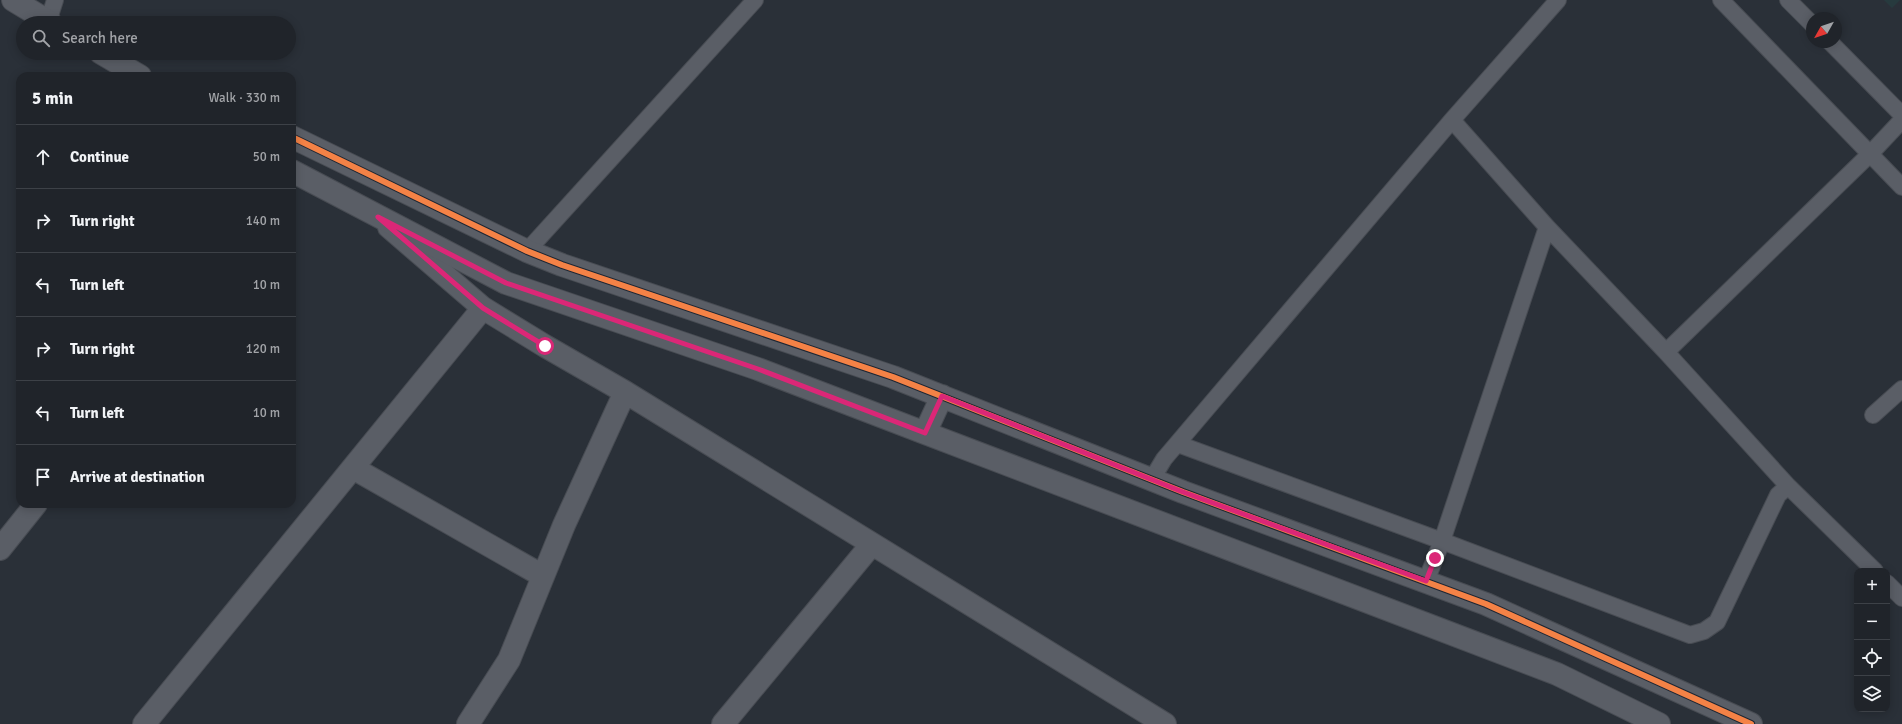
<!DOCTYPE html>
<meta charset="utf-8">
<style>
body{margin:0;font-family:Signika,sans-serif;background:#282c32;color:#f1f3f6}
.controls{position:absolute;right:12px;bottom:12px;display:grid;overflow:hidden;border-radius:8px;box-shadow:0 2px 10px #0003}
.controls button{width:36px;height:36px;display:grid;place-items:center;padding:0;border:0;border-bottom:1px solid #3d4147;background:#20242a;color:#f1f3f6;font:20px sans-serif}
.compass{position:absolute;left:1806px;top:12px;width:36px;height:36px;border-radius:50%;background:#20242a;box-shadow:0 2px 10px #0003;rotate:230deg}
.stop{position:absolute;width:12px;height:12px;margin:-9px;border:3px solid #db2777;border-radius:50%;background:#fff}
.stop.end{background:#db2777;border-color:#fff;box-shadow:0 1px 4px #0008}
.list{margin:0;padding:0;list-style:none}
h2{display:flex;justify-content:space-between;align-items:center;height:52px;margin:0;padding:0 16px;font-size:17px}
h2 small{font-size:13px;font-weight:400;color:#a2a4a8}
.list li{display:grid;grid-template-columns:26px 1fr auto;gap:12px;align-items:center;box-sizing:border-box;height:64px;padding:0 16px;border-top:1px solid #3d4147}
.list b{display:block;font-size:15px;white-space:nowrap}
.list em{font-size:13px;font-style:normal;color:#a2a4a8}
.icon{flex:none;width:22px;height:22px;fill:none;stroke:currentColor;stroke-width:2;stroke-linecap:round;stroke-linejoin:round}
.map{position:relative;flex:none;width:1902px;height:724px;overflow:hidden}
.search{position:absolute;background:#20242a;box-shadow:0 2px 10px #0003;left:16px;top:16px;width:280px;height:44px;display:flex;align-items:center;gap:10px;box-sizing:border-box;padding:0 14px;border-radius:22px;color:#a2a4a8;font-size:15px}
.panel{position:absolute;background:#20242a;box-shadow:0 2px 10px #0003;left:16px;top:72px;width:280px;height:436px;border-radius:12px}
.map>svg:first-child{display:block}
.green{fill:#273a3e}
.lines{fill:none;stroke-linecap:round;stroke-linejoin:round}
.service-casing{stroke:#484c53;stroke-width:18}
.minor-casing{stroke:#484c53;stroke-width:24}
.tertiary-casing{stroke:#484c53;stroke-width:24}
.service{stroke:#5a5e66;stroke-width:16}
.minor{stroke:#5a5e66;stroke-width:22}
.tertiary{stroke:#5a5e66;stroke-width:22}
.cycleway-casing{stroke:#1d2633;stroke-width:8}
.cycleway{stroke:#f48246;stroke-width:6}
.route{stroke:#db2777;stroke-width:5}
</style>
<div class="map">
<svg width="1902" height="724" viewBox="0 0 1902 724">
<rect width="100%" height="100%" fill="#2a3038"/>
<path class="green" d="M1884,0H1900L1892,8Z"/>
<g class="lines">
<defs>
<path id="service" d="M1721,0L1902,187
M1788,0L1812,24
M48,22L55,0
M1830,42L1902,115
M1452,120L1547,227L1666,352L1871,153L1902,120
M527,251L755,0
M1666,352L1788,486L1875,571
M1873,415L1902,389
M1178,444L1442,541L1690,635L1704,631L1717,622L1778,495L1788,486
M1152,479L1164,459L1452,120L1558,0
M1426,581L1442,541L1547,227
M1887,583L1902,598"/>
<path id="minor" d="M389,227L483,308L545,346L625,392L1165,724
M353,468L543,576
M0,549L36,504
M144,724L483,308
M468,724L509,660L564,525L625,392
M723,724L872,544"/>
<path id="tertiary" d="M13,0L51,23
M101,53L140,76
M292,137L527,251L562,265L893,377L1183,492L1486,604L1751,724
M292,171L506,283L758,369L925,433L1557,674L1659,724
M925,433L942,396"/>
</defs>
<use href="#service" class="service-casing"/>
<use href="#minor" class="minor-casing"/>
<use href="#tertiary" class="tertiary-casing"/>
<use href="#service" class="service"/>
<use href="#minor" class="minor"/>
<use href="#tertiary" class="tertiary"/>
<defs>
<path id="cycleway" d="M292,137L527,251L562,265L893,377L1183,492L1486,604L1751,724"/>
</defs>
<use href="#cycleway" class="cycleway-casing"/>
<use href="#cycleway" class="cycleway"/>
</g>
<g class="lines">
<path class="route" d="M545,346L483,308L378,217L506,283L758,369L925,433L942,396L1183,492L1426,581L1435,558"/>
</g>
</svg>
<div class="controls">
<button>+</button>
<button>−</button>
<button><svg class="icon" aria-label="locate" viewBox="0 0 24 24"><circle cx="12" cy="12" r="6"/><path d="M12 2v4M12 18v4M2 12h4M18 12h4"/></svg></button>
<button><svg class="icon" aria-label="layers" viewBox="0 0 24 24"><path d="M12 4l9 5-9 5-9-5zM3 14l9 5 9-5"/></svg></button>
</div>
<svg class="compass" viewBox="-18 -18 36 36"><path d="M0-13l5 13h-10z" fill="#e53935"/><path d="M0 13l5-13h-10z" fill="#a2a4a8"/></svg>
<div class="stop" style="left:545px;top:346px"></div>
<div class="stop end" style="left:1435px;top:558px"></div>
<div class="search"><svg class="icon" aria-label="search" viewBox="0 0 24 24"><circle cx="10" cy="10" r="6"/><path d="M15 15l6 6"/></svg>Search here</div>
<section class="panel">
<h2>5 min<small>Walk · 330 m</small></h2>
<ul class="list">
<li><svg class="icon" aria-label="ahead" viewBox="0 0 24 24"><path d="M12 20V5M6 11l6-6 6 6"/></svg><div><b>Continue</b></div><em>50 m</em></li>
<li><svg class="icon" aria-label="right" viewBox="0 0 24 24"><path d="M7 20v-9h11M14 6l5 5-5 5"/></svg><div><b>Turn right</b></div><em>140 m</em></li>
<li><svg class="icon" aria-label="left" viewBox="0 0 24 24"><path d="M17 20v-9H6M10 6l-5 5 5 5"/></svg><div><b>Turn left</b></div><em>10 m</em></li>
<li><svg class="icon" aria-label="right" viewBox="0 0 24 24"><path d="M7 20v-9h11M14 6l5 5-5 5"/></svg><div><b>Turn right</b></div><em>120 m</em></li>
<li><svg class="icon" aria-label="left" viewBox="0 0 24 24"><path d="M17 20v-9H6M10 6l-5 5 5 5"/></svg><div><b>Turn left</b></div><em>10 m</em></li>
<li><svg class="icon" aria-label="arrive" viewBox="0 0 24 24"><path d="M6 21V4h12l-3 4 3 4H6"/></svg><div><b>Arrive at destination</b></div></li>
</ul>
</section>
</div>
